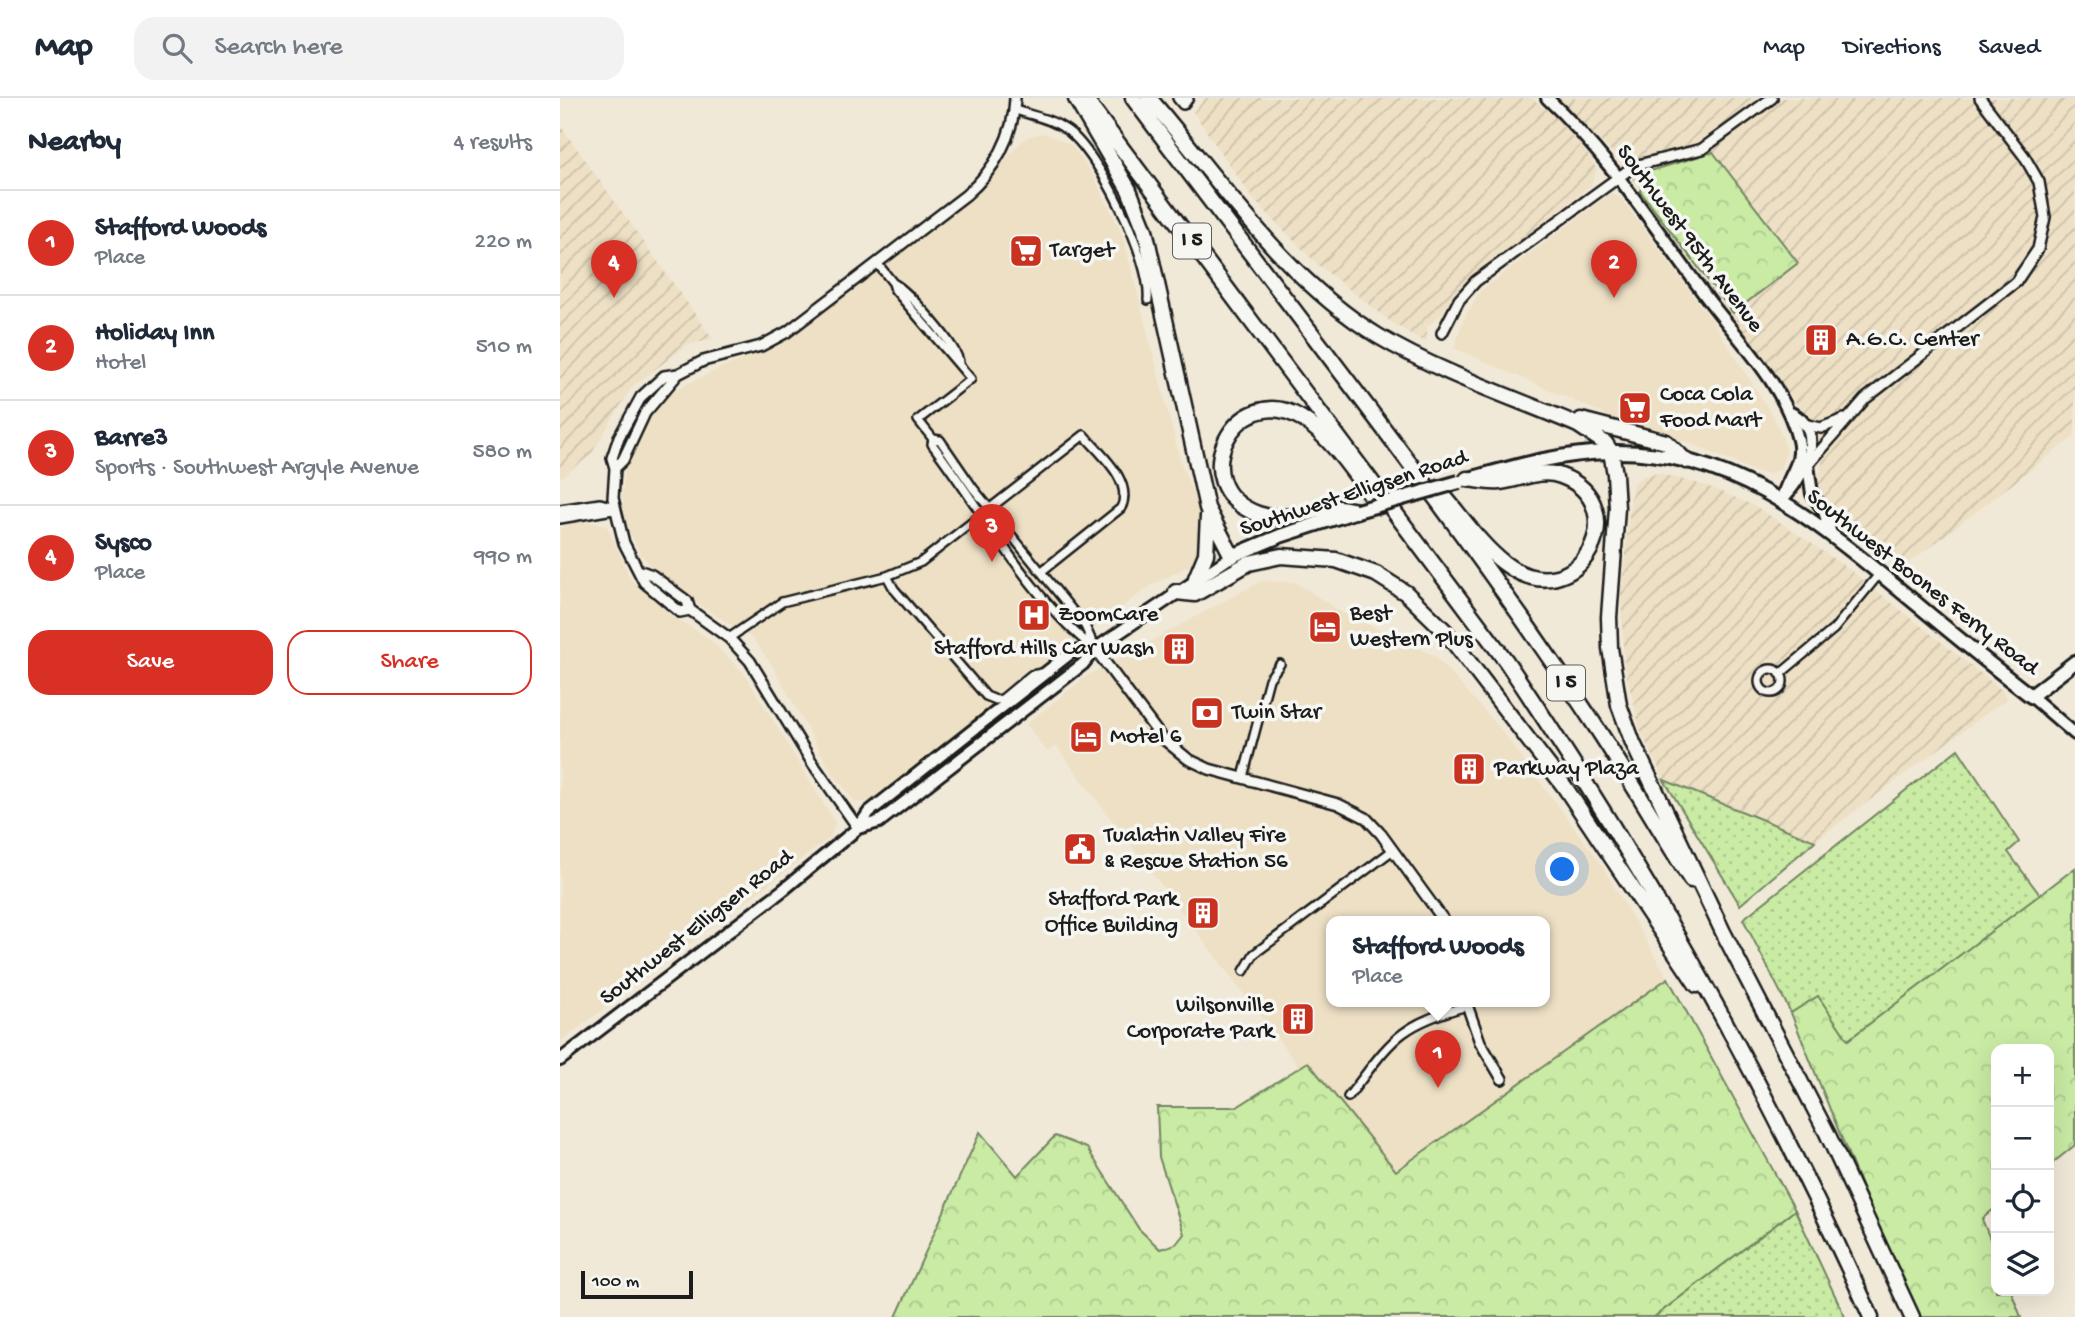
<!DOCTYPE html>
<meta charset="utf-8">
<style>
body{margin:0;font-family:"Gochi Hand",sans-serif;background:#f2f2f3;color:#1f2937}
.controls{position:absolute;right:21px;bottom:21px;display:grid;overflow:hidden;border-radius:14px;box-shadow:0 7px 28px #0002}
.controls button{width:63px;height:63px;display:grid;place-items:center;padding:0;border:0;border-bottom:2px solid #e0e1e3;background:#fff;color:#1f2937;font:35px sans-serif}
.scale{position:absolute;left:21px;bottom:18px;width:112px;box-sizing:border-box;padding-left:7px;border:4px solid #1c1c1c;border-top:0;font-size:19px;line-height:24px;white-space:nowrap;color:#1c1c1c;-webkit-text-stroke:5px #f6f6f2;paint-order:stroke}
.you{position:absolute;left:1003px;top:772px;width:24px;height:24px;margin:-18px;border:5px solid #fff;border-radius:50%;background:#1a73e8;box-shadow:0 0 0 10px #1a73e833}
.badge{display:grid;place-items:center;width:46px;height:46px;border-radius:50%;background:#d93025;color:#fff;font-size:23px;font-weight:700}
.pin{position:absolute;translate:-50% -58px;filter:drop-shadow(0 2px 4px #0008)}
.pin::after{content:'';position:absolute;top:37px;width:24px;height:21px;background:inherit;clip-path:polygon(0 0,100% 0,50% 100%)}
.popup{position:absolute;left:766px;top:818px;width:224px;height:91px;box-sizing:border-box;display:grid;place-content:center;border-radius:14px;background:#fff;filter:drop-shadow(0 2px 5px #0005);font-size:23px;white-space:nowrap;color:#747a83}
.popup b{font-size:26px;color:#1f2937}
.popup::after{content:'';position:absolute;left:50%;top:100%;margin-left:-14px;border:14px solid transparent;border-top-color:#fff}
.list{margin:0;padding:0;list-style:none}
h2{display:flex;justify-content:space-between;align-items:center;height:91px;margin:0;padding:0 28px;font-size:30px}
h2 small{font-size:23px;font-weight:400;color:#747a83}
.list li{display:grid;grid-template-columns:46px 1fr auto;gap:21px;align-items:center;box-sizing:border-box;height:105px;padding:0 28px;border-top:2px solid #e0e1e3}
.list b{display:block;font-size:26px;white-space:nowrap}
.list p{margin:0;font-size:23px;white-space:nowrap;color:#747a83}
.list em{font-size:23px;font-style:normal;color:#747a83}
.actions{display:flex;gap:14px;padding:21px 28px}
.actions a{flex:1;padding:16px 0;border:2px solid #d93025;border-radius:21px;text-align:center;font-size:24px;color:#d93025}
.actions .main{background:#d93025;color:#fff}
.icon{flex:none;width:38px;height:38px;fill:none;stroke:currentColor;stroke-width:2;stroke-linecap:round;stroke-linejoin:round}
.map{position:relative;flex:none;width:1515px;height:1219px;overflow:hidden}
header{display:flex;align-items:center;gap:42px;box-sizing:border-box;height:98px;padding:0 35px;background:#fff;border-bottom:2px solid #e0e1e3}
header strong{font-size:33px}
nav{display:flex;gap:38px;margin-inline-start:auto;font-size:24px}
.search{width:490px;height:63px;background:#f2f2f3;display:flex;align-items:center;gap:18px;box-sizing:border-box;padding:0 24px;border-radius:21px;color:#747a83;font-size:26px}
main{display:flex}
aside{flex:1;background:#fff}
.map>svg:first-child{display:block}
.built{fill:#ede0c5;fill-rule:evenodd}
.industrial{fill:url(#industrial-furrows)}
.grass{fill:url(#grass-dots);stroke:#728460;stroke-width:2}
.forest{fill:url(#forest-crowns);stroke:#728460;stroke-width:2}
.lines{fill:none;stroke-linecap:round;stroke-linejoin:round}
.minor-casing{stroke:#1c1c1c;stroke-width:12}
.tertiary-casing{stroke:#1c1c1c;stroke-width:14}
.secondary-casing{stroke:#1c1c1c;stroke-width:16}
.primary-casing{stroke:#1c1c1c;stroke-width:18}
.motorway-casing{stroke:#1c1c1c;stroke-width:19}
.minor{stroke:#f6f6f2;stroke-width:7}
.tertiary{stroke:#f6f6f2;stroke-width:9}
.secondary{stroke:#f6f6f2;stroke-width:10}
.primary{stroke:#f6f6f2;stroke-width:12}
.motorway{stroke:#f6f6f2;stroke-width:14}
.primary-bridge-casing{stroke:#1c1c1c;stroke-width:18;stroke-linecap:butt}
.primary-bridge{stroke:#f6f6f2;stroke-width:12}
.labels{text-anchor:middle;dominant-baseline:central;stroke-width:7;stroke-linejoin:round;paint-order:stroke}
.shield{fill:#f6f6f2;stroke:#5d5d5c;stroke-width:2}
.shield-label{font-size:21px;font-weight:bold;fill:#1c1c1c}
.street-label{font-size:23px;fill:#1c1c1c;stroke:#f6f6f2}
.poi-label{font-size:23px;fill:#1c1c1c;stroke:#f6f6f2;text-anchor:start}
</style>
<header>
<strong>Map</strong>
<div class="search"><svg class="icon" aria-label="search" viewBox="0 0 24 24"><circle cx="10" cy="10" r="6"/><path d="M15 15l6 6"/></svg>Search here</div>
<nav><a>Map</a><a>Directions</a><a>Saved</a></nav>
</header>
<main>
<aside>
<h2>Nearby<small>4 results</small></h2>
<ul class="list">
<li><span class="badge">1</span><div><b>Stafford Woods</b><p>Place</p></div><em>220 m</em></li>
<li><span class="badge">2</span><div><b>Holiday Inn</b><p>Hotel</p></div><em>510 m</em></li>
<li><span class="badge">3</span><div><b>Barre3</b><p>Sports · Southwest Argyle Avenue</p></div><em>580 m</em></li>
<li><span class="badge">4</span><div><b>Sysco</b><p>Place</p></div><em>990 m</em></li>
</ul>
<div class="actions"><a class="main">Save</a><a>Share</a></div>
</aside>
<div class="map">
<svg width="1515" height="1219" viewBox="0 0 1515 1219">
<defs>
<pattern id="industrial-furrows" width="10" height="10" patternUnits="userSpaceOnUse" patternTransform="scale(1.75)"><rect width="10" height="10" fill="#ede0c5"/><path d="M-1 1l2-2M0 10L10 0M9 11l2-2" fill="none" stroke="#cbc0a9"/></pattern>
<pattern id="grass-dots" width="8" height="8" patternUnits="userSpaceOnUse" patternTransform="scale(1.75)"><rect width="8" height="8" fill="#c9eba4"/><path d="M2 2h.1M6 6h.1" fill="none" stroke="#acc98d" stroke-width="1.8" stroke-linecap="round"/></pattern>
<pattern id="forest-crowns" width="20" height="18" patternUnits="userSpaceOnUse" patternTransform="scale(1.75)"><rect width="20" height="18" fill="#c9eba4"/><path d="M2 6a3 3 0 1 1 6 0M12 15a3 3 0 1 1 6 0" fill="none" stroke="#acc98d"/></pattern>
</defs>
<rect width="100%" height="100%" fill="#f1e9d8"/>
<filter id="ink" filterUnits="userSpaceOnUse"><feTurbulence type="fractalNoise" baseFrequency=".0143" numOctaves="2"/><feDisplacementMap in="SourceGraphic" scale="14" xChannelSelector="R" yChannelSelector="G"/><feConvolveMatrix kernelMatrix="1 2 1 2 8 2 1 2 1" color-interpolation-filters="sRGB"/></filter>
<g filter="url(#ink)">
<path class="built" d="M484,35L511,47L531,74L562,135L621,365L643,422L642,455L631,467L590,488L490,564L473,572L439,598L436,607L309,704H295L271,673L212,567L192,540L116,492L100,479L80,455L66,426L62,398L65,367L77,333L114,292L165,268L218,249L410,103L459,46L469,38Z
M1051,95L1061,100L1153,224L1216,323L1227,352L1220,372L1209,376L1196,374L1129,345L1072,332L1042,315L894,250L903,222L920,193Z
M21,422L47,428L71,482L112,518L147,539L184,575L275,724L271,739L0,944V430Z
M701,483L735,484L781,514L875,558L938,628L1038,761L1108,880L832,1092L496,648L487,654L466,626L527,578ZM771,824H985V904H771Z"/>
<path class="industrial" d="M646,0H972L996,20L1030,59L1037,72L1031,87L896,194L882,216L868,228L866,245L831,224L757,166L692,100L633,14Z
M996,0H1515V338L1345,468L1292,433L1259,399L1257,384L1264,358L1260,343L1247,320L1054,56Z
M0,27L153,241L127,247L72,289L30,358L0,380Z
M1098,375L1147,388L1195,408L1226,428L1293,474L1443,593L1446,601L1255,743L1104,682L1080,632L1064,567L1061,498L1072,387L1083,378Z"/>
<path class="grass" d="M1398,651L1459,744L1448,754L1480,797L1287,943L1258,898L1231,915L1183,821Z
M1104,682L1255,743L1180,807Z
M1235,1112L1285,1219H1094Z"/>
<path class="forest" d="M1153,54L1238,165L1173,215L1080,93L1087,74Z
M1515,770V1047L1489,1068V951H1436V1109L1422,1121L1436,1156V1193H1451L1461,1219H1354L1231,915L1258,898L1288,942Z
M1108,880L1235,1112L1094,1219H336L420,1034L457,1078L495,1038L527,1050L579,1131L600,1151L616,1146L624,1136L599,1059L597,1009H677L748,964L836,1073Z"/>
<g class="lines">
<defs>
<path id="minor" d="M455,12C471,17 491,21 505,31C538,51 592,164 588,202
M317,165L333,185L335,192L411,281L358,322L373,341L372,346C421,410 471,503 535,551
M333,185C347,191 400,251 399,265
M373,341L380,342L413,390L525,528L534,548
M327,478L334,491L426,598L436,602L442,601L471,577L482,575
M169,540L222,504L327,478L361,464L524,337C540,356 574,383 561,410L482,473
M1199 583a12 12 0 1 1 24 0a12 12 0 1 1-24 0Z
M1220,576L1274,531L1320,475
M683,679L709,581L720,566
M684,873L694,856L833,752
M788,999C831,944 836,927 907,908"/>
<path id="tertiary" d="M618,0L623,6L628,0
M882,235L899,202L916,183L1074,68L1142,51L1212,0
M1243,326L1261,330L1284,321
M1248,367L1305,301L1456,184L1478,151L1485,119L1479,84L1464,58L1420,0
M55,370L63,362L85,315L118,276
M0,412L40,406L55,410
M0,420L53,411
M81,473L92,477L127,503L130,512L169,540L190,563L253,666L298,730
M130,512L120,514L84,484L64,445L53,400L55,370L52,360L59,339L81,299L104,278L118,276L143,263L201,248L227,234L406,97C434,73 454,38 455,0
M535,551L601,639L628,661L649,671L778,706L806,720L821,736L885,824
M906,904L920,944L942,981"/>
<path id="secondary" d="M987,0C1049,58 1096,132 1147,200C1179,242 1226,289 1238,342C1244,365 1226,380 1222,401
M1248,367L1252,396L1264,413L1271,436
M1222,401C1243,381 1270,331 1229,314
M1471,598L1515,636
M298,730L319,724L523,566L535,551L672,458
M0,962L223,792L298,730L309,714L512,554L535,551"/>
<path id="primary" d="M909,381C956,368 1001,355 1050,354C1167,351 1250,418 1335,488C1380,525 1425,563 1471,598L1515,564
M672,458L720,438L797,413"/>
<path id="motorway" d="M524,0L946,563C1087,771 1208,990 1311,1219
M573,0C729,209 893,412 1036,629C1069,679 1099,731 1131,782
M589,0C660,82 723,180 818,238C880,275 952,299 1018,327L1045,345L1051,354L1055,376L1057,410L1049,519L1050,550L1059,607L1073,645L1163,834L1267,1035L1352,1219
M516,1L569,92L585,132L647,410L672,458
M1021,322L1106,344L1126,363
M880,394C901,417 920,447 944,465C1018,522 1078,406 1001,378C980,370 960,382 939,384C929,385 917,382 907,381
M797,413C789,412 780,409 771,410C746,413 722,425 698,416C620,388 676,280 741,320C773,340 796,379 819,408
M636,480L646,456L648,418
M616,494L635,496L689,465L721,458L776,462L816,476L846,495L885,533L1004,688L1137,887"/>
</defs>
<use href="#minor" class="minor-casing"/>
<use href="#tertiary" class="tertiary-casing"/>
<use href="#secondary" class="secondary-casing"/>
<use href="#primary" class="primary-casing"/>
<use href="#motorway" class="motorway-casing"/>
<use href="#minor" class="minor"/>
<use href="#tertiary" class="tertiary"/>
<use href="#secondary" class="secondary"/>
<use href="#primary" class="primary"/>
<use href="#motorway" class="motorway"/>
<defs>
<path id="primary-bridge" d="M797,413L899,384"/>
</defs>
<use href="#primary-bridge" class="primary-bridge-casing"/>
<use href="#primary-bridge" class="primary-bridge"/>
</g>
</g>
<defs>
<symbol id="supermarket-square" viewBox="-11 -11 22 22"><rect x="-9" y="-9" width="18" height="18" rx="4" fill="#c8321e" stroke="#f6f6f2"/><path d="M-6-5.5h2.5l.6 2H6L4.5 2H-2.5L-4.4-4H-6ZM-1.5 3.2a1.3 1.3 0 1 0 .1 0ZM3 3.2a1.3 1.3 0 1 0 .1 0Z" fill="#fff"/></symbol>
<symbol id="building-square" viewBox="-11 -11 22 22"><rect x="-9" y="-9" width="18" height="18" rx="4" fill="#c8321e" stroke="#f6f6f2"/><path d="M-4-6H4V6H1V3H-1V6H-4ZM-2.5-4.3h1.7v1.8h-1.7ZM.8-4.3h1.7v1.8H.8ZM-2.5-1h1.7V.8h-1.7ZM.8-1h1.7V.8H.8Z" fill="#fff"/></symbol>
<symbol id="hospital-square" viewBox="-11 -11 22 22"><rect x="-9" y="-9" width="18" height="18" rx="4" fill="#c8321e" stroke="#f6f6f2"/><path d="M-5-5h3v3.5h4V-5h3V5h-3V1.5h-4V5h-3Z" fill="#fff"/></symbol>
<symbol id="hotel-square" viewBox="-11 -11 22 22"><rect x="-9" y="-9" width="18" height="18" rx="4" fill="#c8321e" stroke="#f6f6f2"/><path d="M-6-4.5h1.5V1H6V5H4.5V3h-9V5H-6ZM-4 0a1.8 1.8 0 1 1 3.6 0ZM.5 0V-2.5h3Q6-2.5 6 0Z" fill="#fff"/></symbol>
<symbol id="bank-square" viewBox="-11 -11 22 22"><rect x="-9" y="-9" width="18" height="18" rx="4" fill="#c8321e" stroke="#f6f6f2"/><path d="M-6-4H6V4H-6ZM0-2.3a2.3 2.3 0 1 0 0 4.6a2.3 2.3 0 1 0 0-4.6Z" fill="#fff"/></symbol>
<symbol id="civic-square" viewBox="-11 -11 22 22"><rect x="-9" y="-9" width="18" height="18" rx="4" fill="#c8321e" stroke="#f6f6f2"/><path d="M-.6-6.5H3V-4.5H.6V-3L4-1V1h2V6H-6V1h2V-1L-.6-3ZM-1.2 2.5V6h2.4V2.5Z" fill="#fff"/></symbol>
</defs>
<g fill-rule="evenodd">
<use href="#supermarket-square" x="447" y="134" width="38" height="38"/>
<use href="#building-square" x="1242" y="223" width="38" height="38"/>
<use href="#supermarket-square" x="1056" y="291" width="38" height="38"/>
<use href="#hospital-square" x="455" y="498" width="38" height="38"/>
<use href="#hotel-square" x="746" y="510" width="38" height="38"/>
<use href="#building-square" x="600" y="532" width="38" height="38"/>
<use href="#bank-square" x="628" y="596" width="38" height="38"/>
<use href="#hotel-square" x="507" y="620" width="38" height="38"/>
<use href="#building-square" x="890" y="652" width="38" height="38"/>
<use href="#civic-square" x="501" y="732" width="38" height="38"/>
<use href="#building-square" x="624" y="796" width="38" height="38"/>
<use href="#building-square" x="719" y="902" width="38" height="38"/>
</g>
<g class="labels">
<g class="shield">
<rect x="613" y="125.5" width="38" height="35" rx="5"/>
<rect x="987" y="567.5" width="38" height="35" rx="5"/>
</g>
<g class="shield-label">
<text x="632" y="143">I 5</text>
<text x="1006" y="585">I 5</text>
</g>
<g class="street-label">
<text transform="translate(1129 141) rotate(53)">Southwest 95th Avenue</text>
<text transform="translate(794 396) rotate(-18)">Southwest Elligsen Road</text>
<text transform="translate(1362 485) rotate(38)">Southwest Boones Ferry Road</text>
<text transform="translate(137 830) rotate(-38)">Southwest Elligsen Road</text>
</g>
<g class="poi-label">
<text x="490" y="153">Target</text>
<text x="1286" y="242">A.G.C. Center</text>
<text x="1100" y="297">Coca Cola<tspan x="1100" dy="26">Food Mart</tspan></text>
<text x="790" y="516">Best<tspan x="790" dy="26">Western Plus</tspan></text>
<text x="498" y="517">ZoomCare</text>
<text x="594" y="551" text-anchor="end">Stafford Hills Car Wash</text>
<text x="672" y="615">Twin Star</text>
<text x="550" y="639">Motel 6</text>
<text x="934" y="671">Parkway Plaza</text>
<text x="544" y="738">Tualatin Valley Fire<tspan x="544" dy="26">&amp; Rescue Station 56</tspan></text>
<text x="618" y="802" text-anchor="end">Stafford Park<tspan x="618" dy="26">Office Building</tspan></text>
<text x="714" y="908" text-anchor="end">Wilsonville<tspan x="714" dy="26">Corporate Park</tspan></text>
</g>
</g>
</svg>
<div class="controls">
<button>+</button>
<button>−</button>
<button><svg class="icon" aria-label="locate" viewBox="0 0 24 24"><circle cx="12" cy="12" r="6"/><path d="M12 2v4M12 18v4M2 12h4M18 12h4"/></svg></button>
<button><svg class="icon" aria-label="layers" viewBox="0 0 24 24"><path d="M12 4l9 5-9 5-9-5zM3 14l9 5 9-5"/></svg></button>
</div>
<div class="scale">100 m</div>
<div class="you"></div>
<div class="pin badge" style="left:878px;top:990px">1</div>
<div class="popup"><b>Stafford Woods</b>Place</div>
<div class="pin badge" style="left:1054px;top:200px">2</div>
<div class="pin badge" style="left:432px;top:464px">3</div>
<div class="pin badge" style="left:54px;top:200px">4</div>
</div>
</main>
